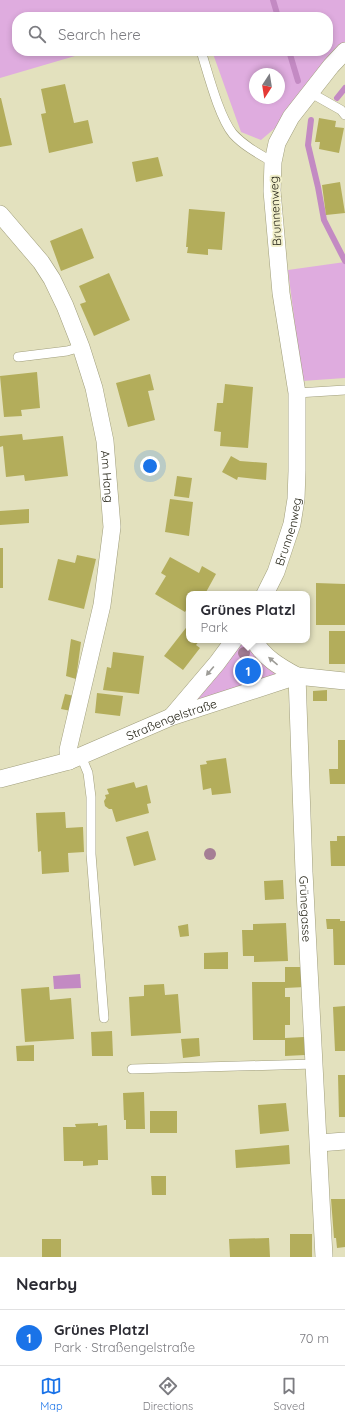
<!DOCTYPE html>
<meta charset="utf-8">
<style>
body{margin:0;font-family:Quicksand,sans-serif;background:#f2f2f3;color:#2b2b33}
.compass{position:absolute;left:249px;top:68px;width:36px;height:36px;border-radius:50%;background:#fff;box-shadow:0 2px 6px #0003;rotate:192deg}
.you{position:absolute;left:150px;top:466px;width:14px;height:14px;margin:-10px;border:3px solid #fff;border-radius:50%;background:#1a73e8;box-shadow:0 0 0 6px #1a73e833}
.badge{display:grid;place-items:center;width:26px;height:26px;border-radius:50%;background:#1a73e8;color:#fff;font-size:13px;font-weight:700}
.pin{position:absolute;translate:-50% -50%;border:2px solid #fff;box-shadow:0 1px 4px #0006}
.popup{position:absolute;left:186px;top:591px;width:124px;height:52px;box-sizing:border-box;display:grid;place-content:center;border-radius:8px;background:#fff;filter:drop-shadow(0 1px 3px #0005);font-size:13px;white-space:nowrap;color:#7c7c81}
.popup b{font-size:15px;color:#2b2b33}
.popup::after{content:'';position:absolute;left:50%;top:100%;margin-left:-8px;border:8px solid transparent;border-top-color:#fff}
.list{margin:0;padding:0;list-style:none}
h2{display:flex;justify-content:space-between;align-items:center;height:52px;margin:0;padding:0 16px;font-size:17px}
h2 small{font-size:13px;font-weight:400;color:#7c7c81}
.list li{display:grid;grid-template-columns:26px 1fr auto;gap:12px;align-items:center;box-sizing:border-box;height:56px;padding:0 16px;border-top:1px solid #e1e1e2}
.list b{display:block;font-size:15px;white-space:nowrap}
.list p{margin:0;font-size:13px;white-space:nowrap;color:#7c7c81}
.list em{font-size:13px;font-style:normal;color:#7c7c81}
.icon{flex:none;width:22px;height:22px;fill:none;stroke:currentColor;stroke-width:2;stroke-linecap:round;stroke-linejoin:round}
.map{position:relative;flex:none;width:345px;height:1257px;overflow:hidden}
.search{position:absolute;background:#fff;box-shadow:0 2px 6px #0003;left:12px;right:12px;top:12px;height:44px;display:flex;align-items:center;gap:10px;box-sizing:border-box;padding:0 14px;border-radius:16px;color:#7c7c81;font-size:15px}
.sheet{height:108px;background:#fff}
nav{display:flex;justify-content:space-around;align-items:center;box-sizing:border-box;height:56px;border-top:1px solid #e1e1e2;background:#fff;font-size:11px;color:#7c7c81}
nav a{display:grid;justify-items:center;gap:2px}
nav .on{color:#1a73e8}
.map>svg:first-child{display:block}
.green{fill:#dfacdf;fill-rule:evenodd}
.water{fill:#c38ac3}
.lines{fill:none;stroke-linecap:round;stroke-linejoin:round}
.stream{stroke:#c38ac3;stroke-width:6}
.building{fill:#b3ad5b}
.service-casing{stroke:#a09e7c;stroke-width:10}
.minor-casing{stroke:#a09e7c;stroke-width:18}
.service{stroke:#fff;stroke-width:9}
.minor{stroke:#fff;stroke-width:17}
.tree{fill:#a57e95}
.oneway{fill:#9d9c97}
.labels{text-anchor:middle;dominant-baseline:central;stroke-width:4;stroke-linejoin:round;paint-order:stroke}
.street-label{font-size:12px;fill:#252417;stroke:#f1efcb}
</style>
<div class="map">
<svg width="345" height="1257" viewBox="0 0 345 1257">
<rect width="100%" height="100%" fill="#e3e1be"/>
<path class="green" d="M0,0H345V42L281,123L261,140L241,132L212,51H328V17H17V51H92L0,78ZM255,74H279V98H255Z
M345,262V378L302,381L288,270Z
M234,640H254L297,676L171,717Z"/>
<path class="water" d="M80,974L81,988L54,989L53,976Z"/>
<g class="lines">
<path class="stream" d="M273,0L278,17
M289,51L298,81
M337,98L345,88
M311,120L308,145L318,187L324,220L345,261"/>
</g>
<path class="building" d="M65,84L74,123L88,120L93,143L49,153L41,114L46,113L41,89Z
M0,98H1L12,145L0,147Z
M319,118L336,121L335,127L344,128L339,153L319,149L320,142H315Z
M158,157L163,176L136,182L132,162Z
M340,182L345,213L326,215L322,185Z
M189,209L225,212L222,250L208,249V255L187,253L188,247H186Z
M82,228L94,258L61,271L50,241Z
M109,273L130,320L94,336L80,304L86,302L79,286Z
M37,372L40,408L21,410L22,416L4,417L0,376Z
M150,374L154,390L148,391L155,420L128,427L116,383Z
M225,384L253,387L248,448L220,446L221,432L214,431L217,403H223Z
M22,434L23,440L63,436L68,476L25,481L24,475L6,477L3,446L0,447V436Z
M231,456L240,461L267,463L266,480L238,477L237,480L222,472Z
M177,476L192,478L189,498L174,496Z
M170,499L193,502L189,536L165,532Z
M29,509V523L0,525V511Z
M0,548H3V588H0Z
M77,555L96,559L84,609L48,600L58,559L75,563Z
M170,557L199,573L202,566L216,574L205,594L197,591L195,594H189V605L185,612L155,594L166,576L161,573Z
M316,583L345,584V625H316Z
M189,624V640H200L196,645L200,648L183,670L164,656Z
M329,631H345V664H329Z
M71,639L81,642L76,679L66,676Z
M113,652L144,656L139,694L103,690L107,667L111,668Z
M327,690V701H313V691Z
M97,693L123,696L120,716L95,713Z
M65,694L74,696L71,711L61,709Z
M338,740H345V784H330L329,769H338Z
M226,758L231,793L212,795L211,788L203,790L200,765L207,764L206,761Z
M134,782L136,788L147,785L151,803L147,804L149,813L116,822L112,809H109L105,806L104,801L106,798L105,795L109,794L107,789Z
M65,812L66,828L83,827L84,852L68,853L69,872L42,874L41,851L38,852L36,813Z
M148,831L156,860L134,866L126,837Z
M337,836H345V866H331L330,841H337Z
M283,880L284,899L265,900L264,881Z
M326,919H340V921H345V965H334L333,929H327Z
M286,923L288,961L254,962V956H243L242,930H253V924Z
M188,924L189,936L180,937L178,926Z
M228,952V969H204V953Z
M285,967H304L305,987L285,988V997H290V1025H285V1038L304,1037L305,1055L285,1056V1040H253L252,982H285Z
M164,984L165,995L178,994L181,1033L131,1036L129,997L144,996V985Z
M49,987L50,1000L71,998L74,1039L25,1042L21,989Z
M345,1006V1051H335L333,1007Z
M112,1031L113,1056H92L91,1032Z
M199,1038L200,1056L183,1058L181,1039Z
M34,1045V1061H17L16,1046Z
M338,1075H345V1117H339Z
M144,1092L145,1129H126V1120H124L123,1093Z
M286,1103L289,1131L260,1134L258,1105Z
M150,1111H177V1133H150Z
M98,1123V1126L107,1125L108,1160H98V1165L83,1166V1161H64L63,1127H76L75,1124Z
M289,1145L290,1164L236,1168L235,1150Z
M151,1176H166V1195H152Z
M331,1199H345V1247L337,1248L336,1238H334Z
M290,1234H312V1257H290Z
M269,1238L270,1257H230L229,1239Z
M42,1239H61V1257H42Z"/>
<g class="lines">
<defs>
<path id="service" d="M201,51C208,73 219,117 233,134C244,146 259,154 273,162
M311,93L341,110L345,115
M18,357L67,351L81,347
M297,393L345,390
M81,756L88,773L91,797V854L104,1018
M132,1069L314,1064"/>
<g id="minor">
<path id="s1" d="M0,214L41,262L52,279L65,306L81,347L94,388L105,441L112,527L102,605L68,750L69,761"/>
<path id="s2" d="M265,594L276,572L292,524L296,499L297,471V393L281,293L272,191L273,162L277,143L291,117L331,66L345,51"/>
<path id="s3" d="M254,640C263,657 280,667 297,676L304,872L324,1257"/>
<path d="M172,716L217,663L234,640"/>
<path id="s4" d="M0,779L69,761L171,717L297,676L345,681"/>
<path d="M319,1143L345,1141"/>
</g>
</defs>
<use href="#service" class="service-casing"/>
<use href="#minor" class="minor-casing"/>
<use href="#service" class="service"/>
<use href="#minor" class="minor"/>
</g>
<g class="tree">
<circle cx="244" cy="653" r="6"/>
<circle cx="253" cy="669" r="6"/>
<circle cx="210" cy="854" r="6"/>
</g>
<defs><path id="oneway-solid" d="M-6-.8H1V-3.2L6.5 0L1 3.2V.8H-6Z"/></defs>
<g class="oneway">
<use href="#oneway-solid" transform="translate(273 661) rotate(-140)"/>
<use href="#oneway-solid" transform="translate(210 671) rotate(130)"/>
</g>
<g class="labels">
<g class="street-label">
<text transform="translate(275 211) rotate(-93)">Brunnenweg</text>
<text stroke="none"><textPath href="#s1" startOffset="290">Am Hang</textPath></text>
<text stroke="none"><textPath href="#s2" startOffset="67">Brunnenweg</textPath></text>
<text stroke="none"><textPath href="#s4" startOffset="182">Straßengelstraße</textPath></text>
<text stroke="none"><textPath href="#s3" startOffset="290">Grünegasse</textPath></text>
</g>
</g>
</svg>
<svg class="compass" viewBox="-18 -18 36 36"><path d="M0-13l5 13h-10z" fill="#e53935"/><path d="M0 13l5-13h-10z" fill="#7c7c81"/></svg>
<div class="you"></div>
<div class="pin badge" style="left:248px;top:671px">1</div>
<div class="popup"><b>Grünes Platzl</b>Park</div>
<div class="search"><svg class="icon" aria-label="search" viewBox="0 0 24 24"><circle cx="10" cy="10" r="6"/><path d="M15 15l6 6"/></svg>Search here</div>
</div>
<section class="sheet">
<h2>Nearby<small></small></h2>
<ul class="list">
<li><span class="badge">1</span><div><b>Grünes Platzl</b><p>Park · Straßengelstraße</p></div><em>70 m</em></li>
</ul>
</section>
<nav>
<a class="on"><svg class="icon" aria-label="map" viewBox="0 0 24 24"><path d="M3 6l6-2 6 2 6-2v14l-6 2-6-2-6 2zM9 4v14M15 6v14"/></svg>Map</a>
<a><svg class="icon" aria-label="directions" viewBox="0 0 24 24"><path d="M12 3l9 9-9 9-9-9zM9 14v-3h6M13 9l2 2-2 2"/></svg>Directions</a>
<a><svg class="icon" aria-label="saved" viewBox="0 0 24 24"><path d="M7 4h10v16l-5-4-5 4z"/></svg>Saved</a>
</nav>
